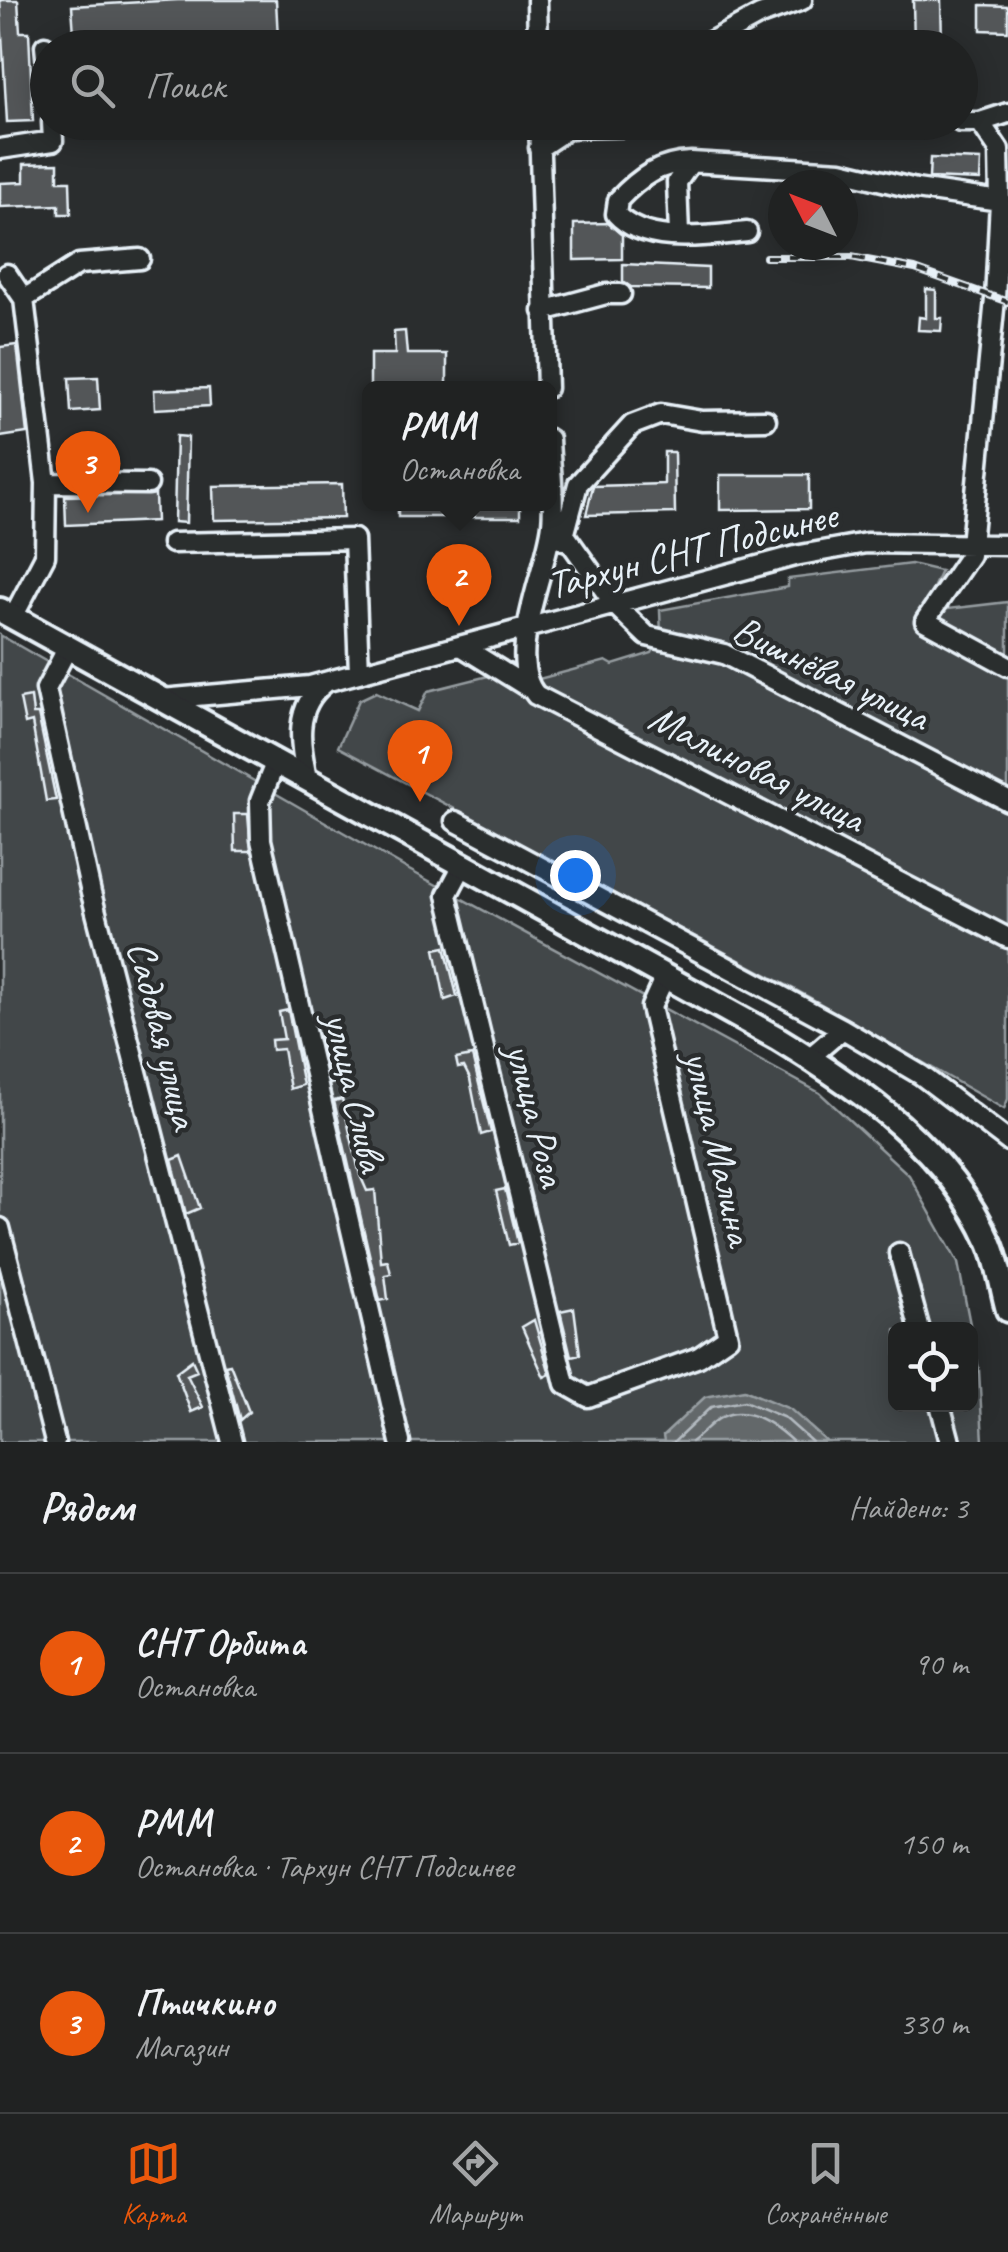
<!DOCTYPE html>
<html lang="ru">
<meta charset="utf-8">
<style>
body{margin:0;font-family:Caveat,sans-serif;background:#2d2f2f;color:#f1f3f6}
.controls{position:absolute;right:30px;bottom:30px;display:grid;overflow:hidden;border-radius:15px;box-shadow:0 5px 25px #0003}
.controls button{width:90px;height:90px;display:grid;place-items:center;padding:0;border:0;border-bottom:2px solid #3d3f40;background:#202222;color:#f1f3f6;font:50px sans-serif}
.compass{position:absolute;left:768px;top:170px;width:90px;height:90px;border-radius:50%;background:#202222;box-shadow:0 5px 25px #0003;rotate:312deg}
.you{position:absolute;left:575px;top:875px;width:35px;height:35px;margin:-25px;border:8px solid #fff;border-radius:50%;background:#1a73e8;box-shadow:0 0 0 15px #1a73e833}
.badge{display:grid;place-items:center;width:65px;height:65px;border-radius:50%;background:#ea580c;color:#fff;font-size:32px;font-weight:700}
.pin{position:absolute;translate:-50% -82px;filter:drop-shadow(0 2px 5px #0008)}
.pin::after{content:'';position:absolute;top:52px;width:35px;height:30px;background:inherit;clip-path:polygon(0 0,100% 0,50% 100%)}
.popup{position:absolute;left:362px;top:381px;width:195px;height:130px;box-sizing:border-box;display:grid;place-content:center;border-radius:15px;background:#202222;filter:drop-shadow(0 2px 8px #0005);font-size:32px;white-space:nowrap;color:#a2a4a5}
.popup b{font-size:38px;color:#f1f3f6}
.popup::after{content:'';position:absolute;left:50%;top:100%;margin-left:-20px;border:20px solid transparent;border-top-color:#202222}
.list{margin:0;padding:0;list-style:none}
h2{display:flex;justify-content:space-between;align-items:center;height:130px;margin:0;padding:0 40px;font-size:42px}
h2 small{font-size:32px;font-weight:400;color:#a2a4a5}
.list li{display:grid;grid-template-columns:65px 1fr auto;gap:30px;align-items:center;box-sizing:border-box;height:180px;padding:0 40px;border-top:2px solid #3d3f40}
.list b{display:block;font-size:38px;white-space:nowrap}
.list p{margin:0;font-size:32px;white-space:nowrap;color:#a2a4a5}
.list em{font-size:32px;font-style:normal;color:#a2a4a5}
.icon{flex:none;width:55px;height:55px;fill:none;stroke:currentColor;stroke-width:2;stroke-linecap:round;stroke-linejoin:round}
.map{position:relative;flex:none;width:1008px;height:1442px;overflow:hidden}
.search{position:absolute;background:#202222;box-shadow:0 5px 25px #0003;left:30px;right:30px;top:30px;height:110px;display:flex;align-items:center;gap:25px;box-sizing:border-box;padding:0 35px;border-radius:55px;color:#a2a4a5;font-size:38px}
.sheet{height:670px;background:#202222}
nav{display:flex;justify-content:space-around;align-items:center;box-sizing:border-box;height:140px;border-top:2px solid #3d3f40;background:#202222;font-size:28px;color:#a2a4a5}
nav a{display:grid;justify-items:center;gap:5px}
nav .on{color:#ea580c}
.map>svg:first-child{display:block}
.green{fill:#424648;stroke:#959ca0;stroke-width:2.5;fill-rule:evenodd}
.water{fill:#63686b;stroke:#989fa3;stroke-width:2.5}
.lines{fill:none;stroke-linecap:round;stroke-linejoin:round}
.shore{stroke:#b3bac0;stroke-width:2.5}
.building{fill:#535759;stroke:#e8f1f8;stroke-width:2.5}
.minor-casing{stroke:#e8f1f8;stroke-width:25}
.major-casing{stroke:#e8f1f8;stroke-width:30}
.minor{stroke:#2a2d2e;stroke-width:18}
.major{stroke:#2a2d2e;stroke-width:22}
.rail-casing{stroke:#e8f1f8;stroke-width:8}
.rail{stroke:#2a2d2e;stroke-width:4;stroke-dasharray:11;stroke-linecap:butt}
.labels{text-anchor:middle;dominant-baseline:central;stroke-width:9;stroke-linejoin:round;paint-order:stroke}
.street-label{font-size:40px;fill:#e8f1f8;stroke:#2a2d2e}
</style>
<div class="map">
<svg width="1008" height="1442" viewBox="0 0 1008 1442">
<rect width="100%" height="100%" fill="#2a2d2e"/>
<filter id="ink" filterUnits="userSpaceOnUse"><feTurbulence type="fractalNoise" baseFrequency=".01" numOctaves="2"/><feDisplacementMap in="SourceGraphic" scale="20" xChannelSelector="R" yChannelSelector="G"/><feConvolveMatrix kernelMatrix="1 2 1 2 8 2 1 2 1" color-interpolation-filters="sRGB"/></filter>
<g filter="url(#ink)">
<path class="green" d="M911,564L941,571L922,612L1008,602V1099L1004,1109L809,997L338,747L359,700L376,692L418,711L428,691L496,674L539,679L606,661L613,665L652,653L661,637L660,610L788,587V579Z
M0,635L409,870L820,1093L909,1175L958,1263L979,1370L983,1442H0ZM896,1330H970V1404H896Z"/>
<path class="water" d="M744,1390L790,1409L827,1442H664L663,1436L705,1397Z"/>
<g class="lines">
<path class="shore" d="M674,1442L711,1407L744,1401L785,1418L812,1442
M691,1442C701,1435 711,1422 722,1417C747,1404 776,1426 793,1442"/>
</g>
<path class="building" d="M0,0H18L20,32H29L33,121L7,122Z
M178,0H276L278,39L75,48L72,6Z
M913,0H941L942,43L914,44Z
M981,5L1008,6V31L981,30Z
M930,158L981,160L980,180L929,178Z
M58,163V181H70L71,214H59V205L0,207V183L24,182V164Z
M608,223L622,235V259L574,260V224Z
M623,264L708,268V288L631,287L623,282Z
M926,289L936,290V318H942L941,331L918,330L919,317L926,318Z
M405,331L407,354H447V388H370V354H395L394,332Z
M17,345L27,433L0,437V347Z
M98,377L100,410L71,412L69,378Z
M209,388L210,406L155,409L154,390Z
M176,436L188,437L186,523L174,522Z
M664,452H674L675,513L586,515L593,486L664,484Z
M720,475H809V509L720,510Z
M342,484L343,518L214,520L213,486Z
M155,494L156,521L66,525L65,496Z
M398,504H520V517H398Z
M31,697L33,714H38L56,800L46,801L32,722L25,724L20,699Z
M234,814H248L251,851H235Z
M445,947L457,996L445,1000L435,949Z
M288,1010L303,1085L290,1089L283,1049L272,1050L271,1040L284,1039L279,1012Z
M333,1035L338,1082L330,1084L320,1036Z
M472,1056L491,1132L481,1135L470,1079L464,1067L458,1068L456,1059Z
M342,1099L360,1175L367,1191L375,1190L381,1262L388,1261L391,1274L385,1275L388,1299L380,1301L334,1101Z
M182,1156L200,1208L186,1214L172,1160Z
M505,1189L518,1243L509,1245L496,1191Z
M574,1308L580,1354L571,1356L560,1311Z
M534,1320L550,1374L544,1377L522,1327Z
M192,1360L197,1371L187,1375L203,1407L191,1412L176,1372Z
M230,1364L249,1412L240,1420L225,1365Z"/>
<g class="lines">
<defs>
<path id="minor" d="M537,0L538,48
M45,46L48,76
M699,48L760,15L802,0
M539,122L547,388
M960,122H980L1008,113
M980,122L999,150L1000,201L995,299L970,555L925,621L1008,666
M539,148L569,128L800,122
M0,149L53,141L52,122
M691,162C659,163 640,177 618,200L616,214C645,246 706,236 747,232
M679,235L677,182L691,162L841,171L916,189L1000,201
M7,274L24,299L46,483L45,556L13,617
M24,299L79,264L140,259
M543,311L606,294H621
M549,439C550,467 555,496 552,524C547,570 504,658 536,695L1008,938
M46,483L148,484
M553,518L615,605L647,636L724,654L1008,801
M563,540L578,484L632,425L661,414L702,421L766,420
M172,543L354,539L359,673
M461,646L529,688
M68,647L46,689L91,893L232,1442
M162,699L310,686L795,556L866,543L1008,545
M276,761L260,801L261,840L400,1442
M307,779C300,743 293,708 325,683
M455,821L843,1029
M463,865L447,895L565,1384L588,1397L699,1357L728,1337L651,1007L665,976
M809,1058L843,1029L921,1075L1008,1141
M0,1228L55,1442
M899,1253L920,1330
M940,1404L950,1442"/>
<path id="major" d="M0,610L777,1038C861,1089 949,1150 990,1243C999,1264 1002,1289 1008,1310"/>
</defs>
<use href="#minor" class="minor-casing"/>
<use href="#major" class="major-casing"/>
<use href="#minor" class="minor"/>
<use href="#major" class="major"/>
<defs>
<path id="rail" d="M766,257H851L915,269L1008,302"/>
</defs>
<use href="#rail" class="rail-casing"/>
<use href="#rail" class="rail"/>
</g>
</g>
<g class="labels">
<g class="street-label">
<text transform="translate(692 550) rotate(-14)">Тархун СНТ Подсинее</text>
<text transform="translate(831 673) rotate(26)">Вишнёвая улица</text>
<text transform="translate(757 768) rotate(27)">Малиновая улица</text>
<text transform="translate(163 1035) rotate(76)">Садовая улица</text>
<text transform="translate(355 1092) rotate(77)">улица Слива</text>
<text transform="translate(536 1115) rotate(76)">улица Роза</text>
<text transform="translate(719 1148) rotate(77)">улица Малина</text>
</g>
</g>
</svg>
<div class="controls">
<button><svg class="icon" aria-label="locate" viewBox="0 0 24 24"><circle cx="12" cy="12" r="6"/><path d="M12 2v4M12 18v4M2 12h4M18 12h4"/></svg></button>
</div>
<svg class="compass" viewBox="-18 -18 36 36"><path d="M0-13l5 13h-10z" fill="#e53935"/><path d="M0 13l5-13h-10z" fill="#a2a4a5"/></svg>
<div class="you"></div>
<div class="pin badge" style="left:420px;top:802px">1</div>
<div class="pin badge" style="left:459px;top:626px">2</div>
<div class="popup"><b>РММ</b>Остановка</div>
<div class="pin badge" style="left:88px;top:513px">3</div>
<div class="search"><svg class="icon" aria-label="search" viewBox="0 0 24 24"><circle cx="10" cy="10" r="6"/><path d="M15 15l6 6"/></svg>Поиск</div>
</div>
<section class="sheet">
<h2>Рядом<small>Найдено: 3</small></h2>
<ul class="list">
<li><span class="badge">1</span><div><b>СНТ Орбита</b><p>Остановка</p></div><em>90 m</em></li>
<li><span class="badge">2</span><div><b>РММ</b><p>Остановка · Тархун СНТ Подсинее</p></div><em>150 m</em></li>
<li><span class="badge">3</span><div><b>Птичкино</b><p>Магазин</p></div><em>330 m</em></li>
</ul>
</section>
<nav>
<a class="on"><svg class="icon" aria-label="map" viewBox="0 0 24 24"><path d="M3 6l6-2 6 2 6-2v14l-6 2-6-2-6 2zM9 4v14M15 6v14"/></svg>Карта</a>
<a><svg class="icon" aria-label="directions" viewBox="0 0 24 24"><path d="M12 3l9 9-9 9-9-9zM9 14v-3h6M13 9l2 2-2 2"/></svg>Маршрут</a>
<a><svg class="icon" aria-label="saved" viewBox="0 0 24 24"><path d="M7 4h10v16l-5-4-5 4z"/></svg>Сохранённые</a>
</nav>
